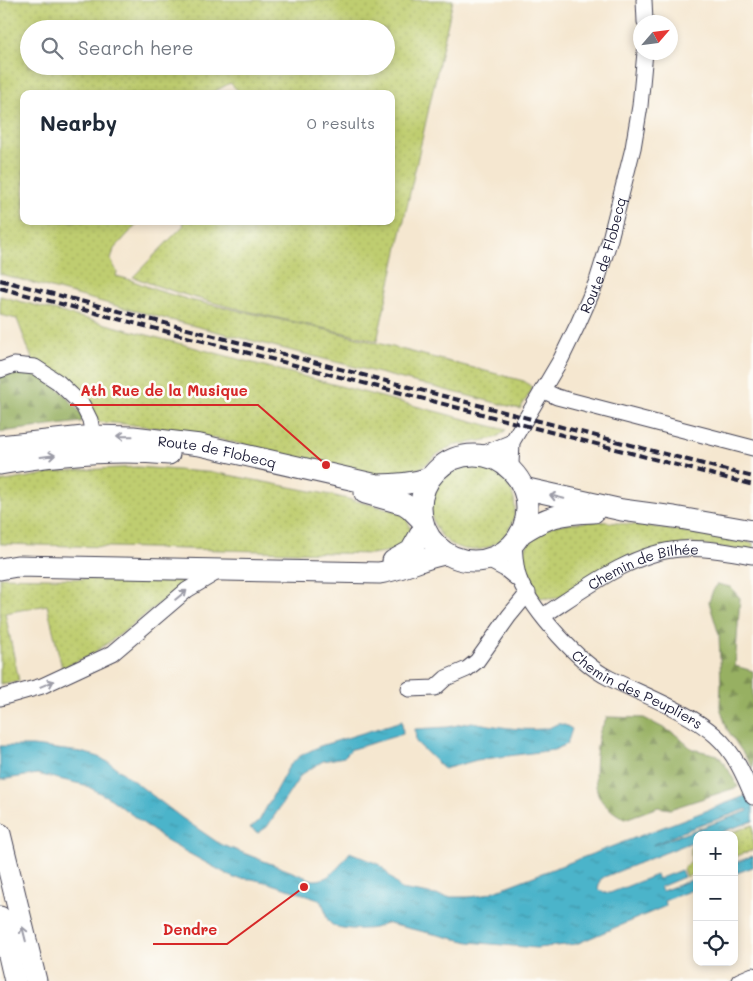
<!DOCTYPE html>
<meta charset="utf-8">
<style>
body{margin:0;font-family:Mali,sans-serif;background:#f6f6f7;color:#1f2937}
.controls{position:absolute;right:15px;bottom:15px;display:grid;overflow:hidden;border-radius:10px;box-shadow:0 2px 8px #0003}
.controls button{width:45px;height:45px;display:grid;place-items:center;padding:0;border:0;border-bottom:1px solid #e0e1e3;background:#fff;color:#1f2937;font:25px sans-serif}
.compass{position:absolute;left:633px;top:15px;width:45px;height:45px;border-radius:50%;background:#fff;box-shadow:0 2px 8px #0003;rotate:62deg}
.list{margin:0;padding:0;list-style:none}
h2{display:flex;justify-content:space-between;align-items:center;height:65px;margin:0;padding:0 20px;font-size:21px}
h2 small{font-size:16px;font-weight:400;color:#747a83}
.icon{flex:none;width:28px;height:28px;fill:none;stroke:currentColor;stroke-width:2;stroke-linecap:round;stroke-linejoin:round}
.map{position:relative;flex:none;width:753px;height:981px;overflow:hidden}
.search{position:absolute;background:#fff;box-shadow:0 2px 8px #0003;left:20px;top:20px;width:375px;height:55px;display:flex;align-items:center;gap:12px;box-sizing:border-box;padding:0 18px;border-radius:28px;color:#747a83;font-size:19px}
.panel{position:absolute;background:#fff;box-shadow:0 2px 8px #0003;left:20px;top:90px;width:375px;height:135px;border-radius:10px}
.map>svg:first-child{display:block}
.grass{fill:url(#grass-dots);stroke:#707856;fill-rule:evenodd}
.forest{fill:url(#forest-firs);stroke:#5c694e}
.water{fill:url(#water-ripples);stroke:#376b82;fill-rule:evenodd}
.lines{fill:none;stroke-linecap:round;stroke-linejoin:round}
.minor-casing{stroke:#424051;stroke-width:17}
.highway-casing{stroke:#424051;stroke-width:23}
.minor{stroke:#fff;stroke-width:15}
.highway{stroke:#fff;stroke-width:21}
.rail{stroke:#22223b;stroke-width:4;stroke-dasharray:8 4;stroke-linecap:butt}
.oneway{stroke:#9c9ca7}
.labels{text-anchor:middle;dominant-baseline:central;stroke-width:5;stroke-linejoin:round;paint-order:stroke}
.street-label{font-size:14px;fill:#22223b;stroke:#fdfcf7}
.leader{fill:none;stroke:#d62828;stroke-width:2}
.callout-dot{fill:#d62828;stroke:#fdfcf7;stroke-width:2}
.callout-label{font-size:15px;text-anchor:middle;font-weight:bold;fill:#d62828;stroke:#fdfcf7;stroke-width:5;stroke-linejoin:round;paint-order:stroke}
</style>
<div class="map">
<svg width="753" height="981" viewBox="0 0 753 981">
<defs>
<pattern id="grass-dots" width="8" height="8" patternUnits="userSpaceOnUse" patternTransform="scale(1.25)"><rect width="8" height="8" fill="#bfcd70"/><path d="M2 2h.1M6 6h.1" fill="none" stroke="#a4b062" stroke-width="1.8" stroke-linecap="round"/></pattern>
<pattern id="forest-firs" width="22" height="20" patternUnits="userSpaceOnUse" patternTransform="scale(1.25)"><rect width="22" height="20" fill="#97b062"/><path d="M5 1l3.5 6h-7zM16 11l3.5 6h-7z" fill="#7b8f52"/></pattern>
<pattern id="water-ripples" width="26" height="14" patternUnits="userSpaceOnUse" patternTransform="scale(1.25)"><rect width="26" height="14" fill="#4cb4ca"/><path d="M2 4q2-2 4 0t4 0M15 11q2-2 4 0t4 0" fill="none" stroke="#3f92a5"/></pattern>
</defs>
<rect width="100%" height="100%" fill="#fdfcf7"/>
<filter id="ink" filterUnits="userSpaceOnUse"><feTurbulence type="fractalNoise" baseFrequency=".02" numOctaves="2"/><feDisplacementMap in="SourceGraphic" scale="10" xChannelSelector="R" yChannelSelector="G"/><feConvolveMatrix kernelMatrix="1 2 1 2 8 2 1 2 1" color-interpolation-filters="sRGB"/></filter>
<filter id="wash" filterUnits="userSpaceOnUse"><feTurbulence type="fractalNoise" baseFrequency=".0096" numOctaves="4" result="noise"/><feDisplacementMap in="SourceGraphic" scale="20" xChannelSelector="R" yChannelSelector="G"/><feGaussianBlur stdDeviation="1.12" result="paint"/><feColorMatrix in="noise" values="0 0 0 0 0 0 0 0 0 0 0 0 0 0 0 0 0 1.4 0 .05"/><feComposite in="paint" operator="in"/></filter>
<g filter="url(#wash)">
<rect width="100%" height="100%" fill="#f5e7d0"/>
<path class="grass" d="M0,0H453L377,341C296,320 212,308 133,277L184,225L182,221H391V94H241L230,83L210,94H24V221H140L114,249L111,260L117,272L116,276L131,280L156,290L190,300L327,330L524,381L533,388L520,409L124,308L0,274ZM29,29H386V66H29Z
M0,296L506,430L496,438L452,446L436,455L423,467L410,472L390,476L369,475C279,454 190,427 98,422L51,374L32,359L17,319L0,315Z
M431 508a42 42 0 1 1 84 0a42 42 0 1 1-84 0Z
M137,467L218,473L331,495L397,511C408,517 417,533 405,544C397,552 382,552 371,554L0,544V482L64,471Z
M597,521L648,526L753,543V552L690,543L557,598L551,599L539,597L523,570L525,568L522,554L530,540L554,525Z
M0,577L187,581L122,633L89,656L62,668L47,605L5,613L19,681L0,684Z
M753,825V850L734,857V835H724Z
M697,844V872L686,877L683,869L691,861V846Z"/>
<path class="forest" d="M26,373C54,378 65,395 83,416L81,422L0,432V376Z
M718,584L730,587L740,598L735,666L753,671V768L727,729L720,707L721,684L719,635L709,602L713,590Z
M607,717L644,718L675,734L692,749L718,755L728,769L738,787L670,809L658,807L625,819C616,814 607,808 601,800C591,788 596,746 600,731C602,726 605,722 607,717Z"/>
<path class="water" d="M402,721L403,734L352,749L344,757L323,761L313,767L301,775L267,827L258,833L250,828L259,821L289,766L300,756L320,746Z
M472,722C495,726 519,731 543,729C557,728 554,718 572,729L567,744L554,750L477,760L444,769L416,742L415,729L448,727Z
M0,746H33L81,752L96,756L110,763L182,818L220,844L313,880C331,881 340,865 350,852L380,865L401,889L447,897H469L484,895L753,793V821L713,835H697V840L604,877L600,880L598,889L606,893H610L656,875L658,879L681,870L684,877L660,887L662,891L697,878V888L664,901L666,906L576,944L536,948L469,942L385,923C382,925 378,927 374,928C365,930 338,930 331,924C323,916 328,905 316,898L265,882L252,879L234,878L168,842L111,799L85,785L37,774L0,780ZM747,809L748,811L653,845L687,830Z
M753,856V867L734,874V863Z"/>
</g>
<g filter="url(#ink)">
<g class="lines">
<defs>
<g id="minor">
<path d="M644,0L645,22"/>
<path d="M0,370L14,365L35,367L58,382L83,406L90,420L93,436"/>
<path d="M542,390L557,397L753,448"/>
<path d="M480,455L512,442"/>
<path id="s1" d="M517,478L511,464L512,442L561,359L578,324L597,281L610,239L633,148L640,106L645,52"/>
<path id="s2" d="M514,544C515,556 515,570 520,581C534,612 579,663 609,678C641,694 690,712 716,736C734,752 744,775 753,797"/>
<path d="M488,560L505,569L520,581"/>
<path id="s3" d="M543,616C583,590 632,552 680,549C705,547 729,552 753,556"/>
<path d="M409,689L435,688L446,678L467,669L477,661L509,616L528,593"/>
<path d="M0,698L42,686L113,653L187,590L219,571"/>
<path d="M739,981L753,975"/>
</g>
<g id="highway">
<path id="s4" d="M0,446L93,436L133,437L200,445L377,485C396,485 412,484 430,478"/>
<circle cx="474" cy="508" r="53"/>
<path d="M0,464C56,454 112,449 169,454"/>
<path d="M523,488L622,510L674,517L753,531"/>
<path d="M365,493L404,504L410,508L421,519"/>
<path d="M520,534C547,516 562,513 594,512"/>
<path d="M393,561L411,551L424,528"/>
<path d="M0,569L17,566L379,573C402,570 422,558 445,554"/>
<path d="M0,834L36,981"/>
<path d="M0,917L15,981"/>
</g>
</defs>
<use href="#minor" class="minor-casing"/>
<use href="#highway" class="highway-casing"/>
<use href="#minor" class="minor"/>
<use href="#highway" class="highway"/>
<path class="rail" d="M0,280L753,477
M0,288L753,485"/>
</g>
<defs><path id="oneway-shaft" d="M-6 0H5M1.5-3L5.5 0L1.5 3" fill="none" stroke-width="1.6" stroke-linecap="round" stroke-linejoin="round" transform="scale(1.25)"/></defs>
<g class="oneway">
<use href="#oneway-shaft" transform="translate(125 436) rotate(-179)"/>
<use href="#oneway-shaft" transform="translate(48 456) rotate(-7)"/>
<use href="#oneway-shaft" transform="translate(557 497) rotate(-167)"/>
<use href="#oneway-shaft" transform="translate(181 595) rotate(-39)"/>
<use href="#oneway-shaft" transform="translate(47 684) rotate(-23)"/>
<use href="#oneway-shaft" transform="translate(24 934) rotate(-104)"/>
</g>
</g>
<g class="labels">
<g class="street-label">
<text stroke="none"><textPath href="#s1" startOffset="246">Route de Flobecq</textPath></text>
<text stroke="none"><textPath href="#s4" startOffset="219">Route de Flobecq</textPath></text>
<text stroke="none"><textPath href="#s3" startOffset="114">Chemin de Bilhée</textPath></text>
<text stroke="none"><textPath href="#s2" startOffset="201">Chemin des Peupliers</textPath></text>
</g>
</g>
<path class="leader" d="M326 465L258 405H70M304 887L227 944H153"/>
<g class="callout-dot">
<circle cx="326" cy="465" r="5"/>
<circle cx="304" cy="887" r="5"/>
</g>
<g class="callout-label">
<text x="164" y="396">Ath Rue de la Musique</text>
<text x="190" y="935">Dendre</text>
</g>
</svg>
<div class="controls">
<button>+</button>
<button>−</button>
<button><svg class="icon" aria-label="locate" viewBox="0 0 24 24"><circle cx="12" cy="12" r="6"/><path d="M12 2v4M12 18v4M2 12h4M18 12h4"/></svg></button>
</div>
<svg class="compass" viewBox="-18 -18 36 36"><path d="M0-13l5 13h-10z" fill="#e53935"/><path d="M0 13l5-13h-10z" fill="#747a83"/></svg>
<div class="search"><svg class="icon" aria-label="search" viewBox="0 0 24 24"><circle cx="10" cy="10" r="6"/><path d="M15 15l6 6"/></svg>Search here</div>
<section class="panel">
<h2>Nearby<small>0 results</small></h2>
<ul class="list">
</ul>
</section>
</div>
